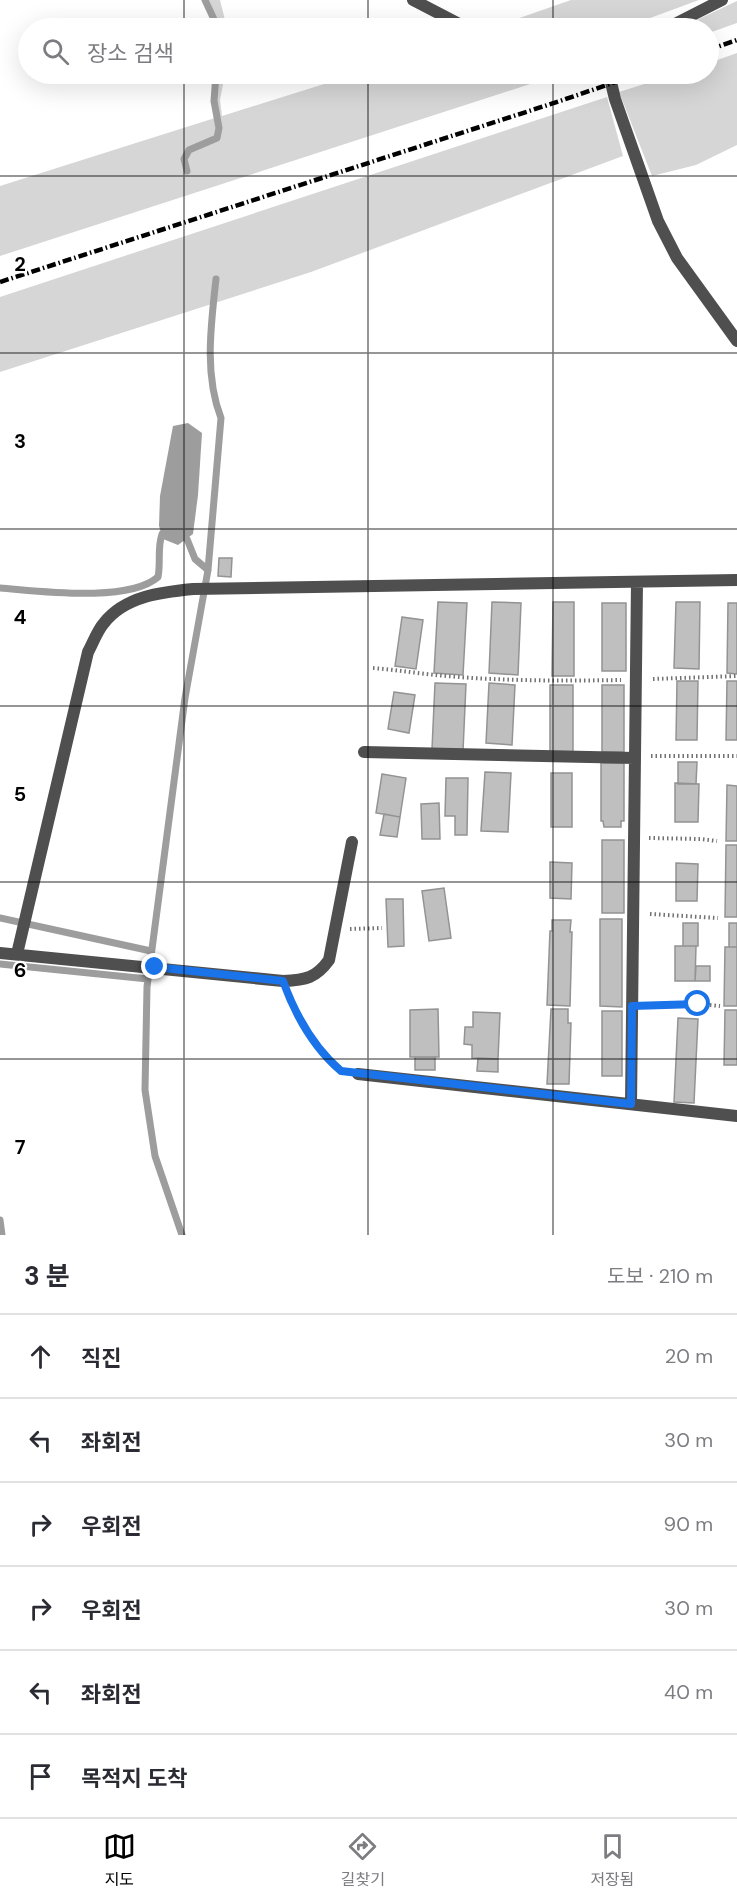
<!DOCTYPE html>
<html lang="ko">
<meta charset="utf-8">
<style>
body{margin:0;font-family:"DM Sans","Noto Sans KR",sans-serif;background:#f2f2f3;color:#2b2b33}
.stop{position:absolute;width:18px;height:18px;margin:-14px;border:4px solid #1a73e8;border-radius:50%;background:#fff}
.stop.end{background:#1a73e8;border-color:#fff;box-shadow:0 2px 6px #0008}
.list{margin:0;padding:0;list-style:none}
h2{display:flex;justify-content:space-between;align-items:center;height:78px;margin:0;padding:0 24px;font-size:26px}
h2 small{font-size:20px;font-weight:400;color:#7c7c81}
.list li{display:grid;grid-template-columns:39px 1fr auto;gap:18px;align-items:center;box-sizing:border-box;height:84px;padding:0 24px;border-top:2px solid #e1e1e2}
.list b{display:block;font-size:22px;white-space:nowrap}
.list em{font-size:20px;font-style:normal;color:#7c7c81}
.icon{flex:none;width:33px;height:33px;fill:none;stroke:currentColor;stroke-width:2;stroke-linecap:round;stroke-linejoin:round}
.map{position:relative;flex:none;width:737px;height:1235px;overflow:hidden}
.search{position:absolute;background:#fff;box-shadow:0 6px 24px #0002;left:18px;right:18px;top:18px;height:66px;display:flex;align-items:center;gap:15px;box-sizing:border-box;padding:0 21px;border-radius:33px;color:#7c7c81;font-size:22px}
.sheet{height:582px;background:#fff}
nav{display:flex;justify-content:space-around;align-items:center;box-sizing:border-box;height:84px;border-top:2px solid #e1e1e2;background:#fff;font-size:16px;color:#7c7c81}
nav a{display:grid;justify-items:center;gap:3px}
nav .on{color:#000}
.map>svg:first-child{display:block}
.green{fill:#d6d6d6}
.water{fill:#9d9d9d}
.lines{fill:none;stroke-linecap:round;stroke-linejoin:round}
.stream{stroke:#9d9d9d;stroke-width:7}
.building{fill:#bfbfbf;stroke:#939393;stroke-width:1.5}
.path{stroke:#717171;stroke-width:4;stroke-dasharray:1.5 3;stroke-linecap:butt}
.street{stroke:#4f4f4f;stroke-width:12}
.rail{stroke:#000;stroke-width:4.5;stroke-dasharray:9 3 1.5 3;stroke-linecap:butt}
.route{stroke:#1a73e8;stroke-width:8}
.grid{fill:none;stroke:#000;stroke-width:1.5;stroke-opacity:0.55}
.grid-label{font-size:20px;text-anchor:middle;font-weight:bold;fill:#000;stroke:#fff;stroke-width:4.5;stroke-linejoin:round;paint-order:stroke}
</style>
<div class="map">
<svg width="737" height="1235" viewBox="0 0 737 1235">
<rect width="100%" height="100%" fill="#fff"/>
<path class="green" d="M208,0H220L227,28H221Z
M571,0H699L623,28H499L508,22Z
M737,1V23L709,33L708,28H680Z
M737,53V145L696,165L652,176L619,92L676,74H708L709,63Z
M219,74H225L220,100L222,116L356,74H561L0,256V186L218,117L216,101Z
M607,97L623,156L311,272L0,372V297Z"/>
<path class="water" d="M188,423L202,433L198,495L193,534L178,545L163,539L159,526L160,496L173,426Z"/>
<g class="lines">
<path class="stream" d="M205,0L218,28
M187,171L184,159L189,150L217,138L219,128L214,101L216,74
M187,539L195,559L208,570
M0,588C40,591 128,603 158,577C161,562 157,549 162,534
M0,918L151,951
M0,964L148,979
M0,1220L2,1235
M182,1235L155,1156L145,1090L147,987L185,698L208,570L221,418C204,374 211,325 216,279"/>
</g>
<path class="building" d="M219,558H232L231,577L218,576Z
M438,602L467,603L463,675L434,673Z
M492,602L521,603L518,675L489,673Z
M553,602H574V676H552Z
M676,602H700L699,669L674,668Z
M602,603H626V671H602Z
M728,603H737V674L727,673Z
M402,617L423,620L416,669L395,666Z
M677,681H698L697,740H676Z
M727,681H737V740H726Z
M435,683L466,684L463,751L432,749Z
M489,683L515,685L512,745L486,743Z
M550,685H573V752H550Z
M602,685H624V752H602Z
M394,692L415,695L409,733L388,729Z
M678,762H697L696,784H678Z
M601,763H624V821H621V827H604L603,821H601Z
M485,772L511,773L508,832L481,831Z
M551,773H572V827H551Z
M382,774L406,778L400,817L376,813Z
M446,778H468L467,835H455V816H445Z
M675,783L699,784L698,822H675Z
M727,785L737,786V841H726Z
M439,803L440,839H422L421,804Z
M384,814L400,817L397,837L380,835Z
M602,840H624V913H602Z
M726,845H737V917H725Z
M550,862L572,863L571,899L550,898Z
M676,863L698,864L697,901H676Z
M444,888L451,938L429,941L422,891Z
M386,899H403L404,946L388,947Z
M600,919H622V1007L600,1006Z
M552,920H571L570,932H572L570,1006L547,1005L550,931H552Z
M683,923H698V946H683Z
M729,923H737V947H729Z
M675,946H696L695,981H675Z
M725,947H737V1006H724Z
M696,966H710V981H695Z
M438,1009L439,1057H410V1010Z
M551,1009H568V1023H571L569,1084H547Z
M725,1010H737V1065H724Z
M602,1011H622V1076H602Z
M473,1012L500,1013L498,1059L472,1058V1045L464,1044L465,1027H473Z
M678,1018L698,1019L694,1103L674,1102Z
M415,1057H435V1070H415Z
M478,1058L498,1059V1072L477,1071Z"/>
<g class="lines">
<path class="path" d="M373,668C398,670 422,674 446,676C504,681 563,681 621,680
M653,679L737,676
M651,756H737
M649,838L700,839L717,841
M650,914L718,918
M350,929L382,928
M289,996L291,1003L326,1058L342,1072
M647,1006L698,1004L720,1006"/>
<path class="street" d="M413,0L467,28
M667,28L722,0
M609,74L615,99L658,221L677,258L737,341
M364,752L635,758
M0,953L283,981C306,980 316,978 329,960L352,842
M17,954L88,652C93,643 97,631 104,623C125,596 162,592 193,589L737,580
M358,1074L737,1116
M631,1104L637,582"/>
<path class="rail" d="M708,50L737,40
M0,282L560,101L639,74"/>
</g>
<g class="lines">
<path class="route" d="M155,967L283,981C295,1014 314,1048 341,1071L631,1104L632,1006L698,1004"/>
</g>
<path class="grid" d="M184,0V28M368,0V28M553,0V28M184,74V1235M368,74V1235M553,74V1235M0,176H737M0,353H737M0,529H737M0,706H737M0,882H737M0,1059H737"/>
<g class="grid-label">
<text x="20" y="271">2</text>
<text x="20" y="448">3</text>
<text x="20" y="624">4</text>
<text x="20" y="801">5</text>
<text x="20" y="977">6</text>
<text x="20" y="1154">7</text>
</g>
</svg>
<div class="stop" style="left:698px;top:1004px"></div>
<div class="stop end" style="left:155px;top:967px"></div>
<div class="search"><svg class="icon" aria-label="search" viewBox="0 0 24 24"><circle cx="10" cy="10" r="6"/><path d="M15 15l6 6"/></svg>장소 검색</div>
</div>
<section class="sheet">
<h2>3 분<small>도보 · 210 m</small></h2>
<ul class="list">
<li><svg class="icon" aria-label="ahead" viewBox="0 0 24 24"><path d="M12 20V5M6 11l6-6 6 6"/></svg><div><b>직진</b></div><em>20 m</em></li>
<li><svg class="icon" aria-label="left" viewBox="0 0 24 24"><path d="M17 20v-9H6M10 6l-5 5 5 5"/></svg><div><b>좌회전</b></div><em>30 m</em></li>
<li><svg class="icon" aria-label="right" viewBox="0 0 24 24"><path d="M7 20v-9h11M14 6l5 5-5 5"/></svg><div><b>우회전</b></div><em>90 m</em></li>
<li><svg class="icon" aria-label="right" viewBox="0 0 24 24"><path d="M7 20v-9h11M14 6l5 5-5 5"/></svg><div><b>우회전</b></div><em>30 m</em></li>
<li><svg class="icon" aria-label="left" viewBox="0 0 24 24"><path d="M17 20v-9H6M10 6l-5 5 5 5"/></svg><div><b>좌회전</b></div><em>40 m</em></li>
<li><svg class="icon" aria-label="arrive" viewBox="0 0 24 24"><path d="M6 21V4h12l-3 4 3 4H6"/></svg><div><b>목적지 도착</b></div></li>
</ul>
</section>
<nav>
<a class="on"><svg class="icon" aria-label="map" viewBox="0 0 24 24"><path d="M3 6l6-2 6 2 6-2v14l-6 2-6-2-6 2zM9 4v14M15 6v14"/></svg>지도</a>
<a><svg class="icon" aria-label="directions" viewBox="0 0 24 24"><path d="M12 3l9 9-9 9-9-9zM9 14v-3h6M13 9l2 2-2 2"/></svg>길찾기</a>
<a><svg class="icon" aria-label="saved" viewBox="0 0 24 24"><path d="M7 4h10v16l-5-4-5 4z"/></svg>저장됨</a>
</nav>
